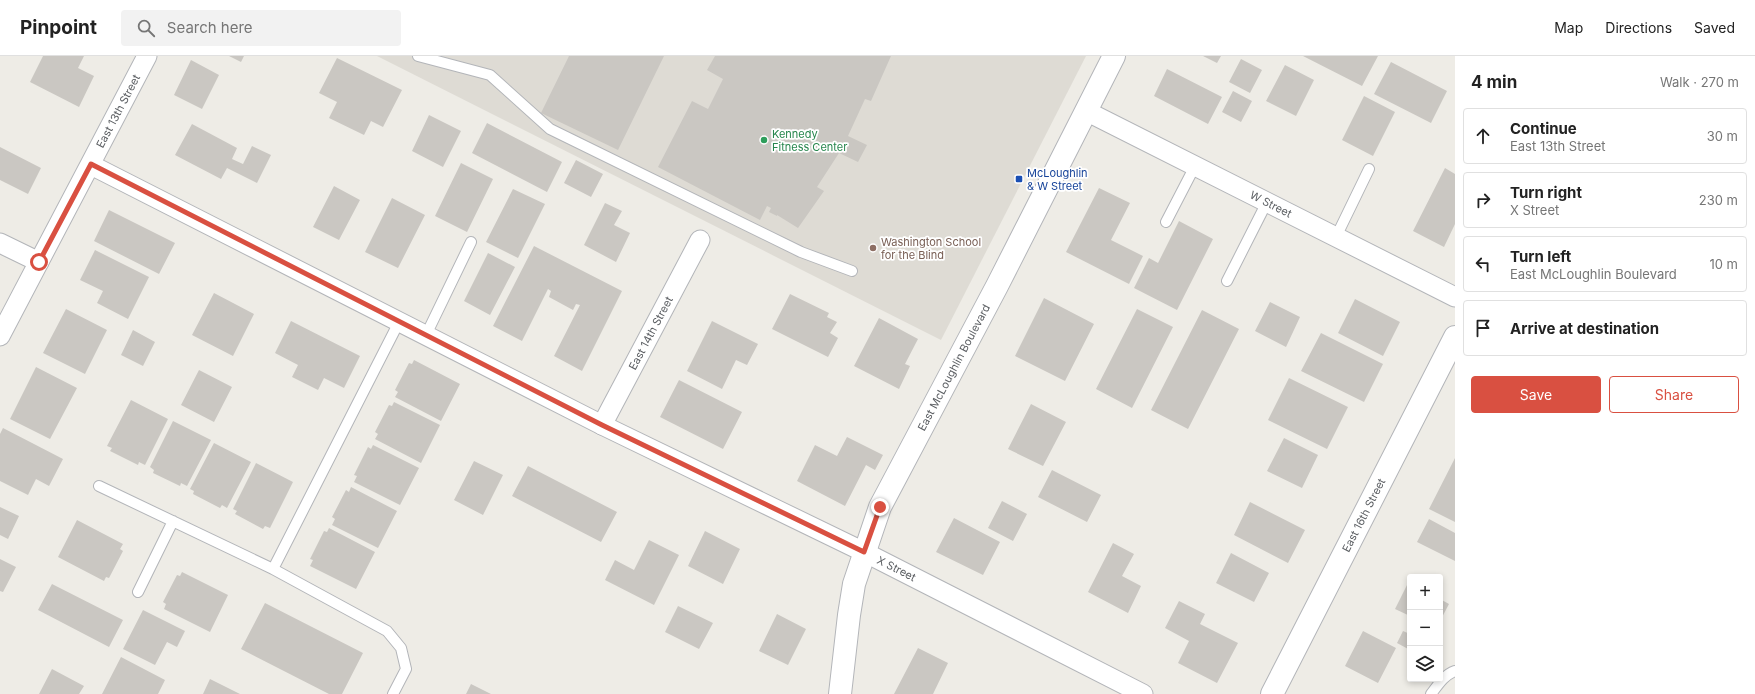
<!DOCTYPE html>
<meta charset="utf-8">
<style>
body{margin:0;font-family:Inter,sans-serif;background:#f2f2f2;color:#222}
.controls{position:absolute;right:12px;bottom:12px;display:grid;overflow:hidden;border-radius:4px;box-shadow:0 2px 6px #0003}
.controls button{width:36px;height:36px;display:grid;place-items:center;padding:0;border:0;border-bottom:1px solid #e0e0e0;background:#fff;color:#222;font:20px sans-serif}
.stop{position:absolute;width:12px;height:12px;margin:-9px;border:3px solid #d95041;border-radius:50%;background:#fff}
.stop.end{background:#d95041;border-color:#fff;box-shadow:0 1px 4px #0008}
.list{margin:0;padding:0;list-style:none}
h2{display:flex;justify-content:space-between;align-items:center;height:52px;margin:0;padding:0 16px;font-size:17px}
h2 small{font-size:13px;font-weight:400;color:#767676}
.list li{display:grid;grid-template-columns:26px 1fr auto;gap:12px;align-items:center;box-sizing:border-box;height:56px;margin:0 8px 8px;padding:0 8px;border:1px solid #e0e0e0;border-radius:4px}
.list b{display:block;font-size:15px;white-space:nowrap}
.list p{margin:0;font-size:13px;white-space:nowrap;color:#767676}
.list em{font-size:13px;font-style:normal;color:#767676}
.actions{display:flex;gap:8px;padding:12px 16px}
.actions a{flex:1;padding:9px 0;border:1px solid #d95041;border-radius:4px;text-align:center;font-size:14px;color:#d95041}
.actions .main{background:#d95041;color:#fff}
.icon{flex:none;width:22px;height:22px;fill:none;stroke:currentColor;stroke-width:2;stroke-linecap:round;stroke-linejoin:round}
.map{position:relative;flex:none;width:1455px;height:638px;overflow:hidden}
header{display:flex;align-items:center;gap:24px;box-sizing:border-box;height:56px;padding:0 20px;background:#fff;border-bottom:1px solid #e0e0e0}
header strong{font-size:19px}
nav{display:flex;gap:22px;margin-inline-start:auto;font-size:14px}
.search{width:280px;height:36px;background:#f2f2f2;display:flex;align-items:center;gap:10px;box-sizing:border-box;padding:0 14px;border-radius:4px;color:#767676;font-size:15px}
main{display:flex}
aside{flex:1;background:#fff}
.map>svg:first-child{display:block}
.education{fill:#dedbd4}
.building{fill:#cac7c2}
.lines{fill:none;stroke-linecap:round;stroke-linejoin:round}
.service-casing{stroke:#b3b5b9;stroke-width:12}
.minor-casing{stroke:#b3b5b9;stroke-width:21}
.tertiary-casing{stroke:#b3b5b9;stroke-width:24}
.service{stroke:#fff;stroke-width:10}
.minor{stroke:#fff;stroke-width:19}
.tertiary{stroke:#fff;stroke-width:22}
.route{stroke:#d95041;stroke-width:5}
.leisure-dot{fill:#2e9e5b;stroke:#fff;stroke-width:1.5}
.transit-dot{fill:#1a4fb4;stroke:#fff;stroke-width:1.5}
.education-dot{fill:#8d6e63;stroke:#fff;stroke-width:1.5}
.labels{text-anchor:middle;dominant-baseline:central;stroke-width:3.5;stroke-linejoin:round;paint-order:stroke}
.street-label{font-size:11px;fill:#5d6064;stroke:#fff}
.leisure-label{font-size:11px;fill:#27864d;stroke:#fff;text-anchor:start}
.transit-label{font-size:11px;fill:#164399;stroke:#fff;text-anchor:start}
.education-label{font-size:11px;fill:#785e54;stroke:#fff;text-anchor:start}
</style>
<header>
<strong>Pinpoint</strong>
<div class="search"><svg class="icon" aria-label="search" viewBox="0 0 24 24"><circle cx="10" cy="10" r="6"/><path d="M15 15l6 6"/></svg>Search here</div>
<nav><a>Map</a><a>Directions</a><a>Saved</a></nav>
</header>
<main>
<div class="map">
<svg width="1455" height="638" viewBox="0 0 1455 638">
<rect width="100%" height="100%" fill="#eeece6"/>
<path class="education" d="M377,0H1086L941,284Z"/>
<path class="building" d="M43,0H84L78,12L94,20L79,51L30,26Z
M229,0H244L241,6Z
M569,0H664L618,94L541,57Z
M715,0H891L871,45L865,43L848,80L867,89L858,106L839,97L817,131L824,135L798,172L777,159V160L769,156L771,152L767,150L760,164L658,111L692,45L708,53L723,23L707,14Z
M1203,0H1221L1217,7Z
M1303,0H1378L1362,30Z
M337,2L402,34L383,71L371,65L364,79L329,62L337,46L319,37Z
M1241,3L1262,14L1250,37L1229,26Z
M191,4L219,19L202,53L174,39Z
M1391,6L1447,35L1431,67L1374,38Z
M1285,9L1314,24L1296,60L1266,45Z
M1167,13L1222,41L1208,68L1154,40Z
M1233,35L1252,45L1241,66L1222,56Z
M1364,40L1395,56L1373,100L1342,84Z
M429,59L461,75L443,111L412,95Z
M487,67L562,106L547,136L472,97Z
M192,68L237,92L232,103L243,108L252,90L271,99L257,127L227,112L221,123L175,99Z
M0,91L41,112L28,138L0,124Z
M576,104L603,118L591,141L564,127Z
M461,107L493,123L467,176L435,160Z
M1445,112L1455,118V168L1444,191L1413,175Z
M334,130L360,144L339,184L313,171Z
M1099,132L1130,147L1111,184L1143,200L1129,228L1066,196Z
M513,133L545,148L518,202L486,186Z
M392,142L425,159L398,212L365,196Z
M605,147L622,155L614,169L630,177L616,206L584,189Z
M109,154L175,187L159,218L94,185Z
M1179,165L1213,183L1177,254L1134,232L1149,202L1158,207Z
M534,190L622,235L582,315L554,300L580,249L576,248L573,254L549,241L551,235L548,233L522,285L493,270Z
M95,194L149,221L128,263L97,247L103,235L80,224Z
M488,197L515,211L490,259L464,245Z
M214,237L254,258L233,300L192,279Z
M790,238L829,257L827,261L837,266L830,277L838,282L828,301L772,273Z
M1044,242L1094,268L1065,325L1015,300Z
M1355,243L1400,266L1383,300L1338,277Z
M1270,246L1300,261L1286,291L1255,275Z
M66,253L107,274L85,318L43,297Z
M1137,253L1173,271L1132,352L1096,333Z
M1202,254L1239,273L1188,373L1151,354Z
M879,262L918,283L905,308L910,310L899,333L854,310Z
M291,265L360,300L344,332L324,322L318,334L292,321L298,309L275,297Z
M712,265L758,288L747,309L736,304L722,333L687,315Z
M133,274L155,286L143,310L121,299Z
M1321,277L1383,308L1364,346L1301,315Z
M414,304L460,328L441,365L395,341L398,336L395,334L409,307L412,308Z
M36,311L77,332L50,383L10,363Z
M199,314L232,331L214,366L181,349Z
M1289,322L1348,351L1327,393L1268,364Z
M679,324L742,356L723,393L660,361Z
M131,344L168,363L145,409L139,406L138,409L110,395L112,392L107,390Z
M394,346L440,369L421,407L375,383L378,378L375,376L389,349L392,350Z
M1031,348L1066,366L1043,410L1008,393Z
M173,365L211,384L187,430L181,427L180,430L153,417L154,414L150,411Z
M3,372L63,403L49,430L36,423L28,439L0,425V378Z
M847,381L883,399L875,414L866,409L845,450L797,425L815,389L837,400Z
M1284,382L1318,399L1302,432L1267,415Z
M214,387L251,406L227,452L222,449L220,452L193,438L194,435L190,433Z
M373,389L419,412L400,449L354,426L357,420L354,419L368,391L371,393Z
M1455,402V466L1429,453Z
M474,405L503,419L483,459L454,444Z
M256,407L293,426L270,472L265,470L263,473L235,458L237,455L233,453Z
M528,410L617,456L601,486L512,440Z
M1052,414L1101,439L1087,466L1038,441Z
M351,431L397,455L378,492L332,469L335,463L332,461L346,434L349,436Z
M1002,445L1027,458L1013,485L988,472Z
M1250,446L1305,474L1288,507L1234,479Z
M0,451L19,460L8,483L0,479Z
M954,462L1000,486L983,519L936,496Z
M1429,463L1455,477V505L1417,486Z
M77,464L123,488L120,493L123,495L109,522L106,521L104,525L58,501Z
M329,472L375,496L356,533L310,510L313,504L310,503L324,475L327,476Z
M705,475L740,493L723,528L688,510Z
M649,484L679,499L654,549L605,524L615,504L634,514Z
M1113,487L1134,498L1122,520L1141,530L1128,557L1088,536Z
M1231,497L1269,517L1254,546L1216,527Z
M0,503L16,511L3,536L0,535Z
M182,516L228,539L210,576L164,553L166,548L163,546L177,519L180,520Z
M1408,527L1410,528V560L1395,553Z
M52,528L123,564L109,591L38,554Z
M1440,543L1449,548L1440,565Z
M1179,545L1205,558L1200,568L1238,587L1217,627L1178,607L1189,585L1165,572Z
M265,547L363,597L342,638H329L241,593Z
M678,550L713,567L699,593L665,576Z
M143,554L185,575L177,591L167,586L155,609L123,593Z
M777,558L806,573L788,609L759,595Z
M1363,575L1396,592L1378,627L1345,610Z
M1403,575L1410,578V594L1397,587Z
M918,592L948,607L933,638H894Z
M121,601L165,624L158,638H102Z
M52,613L84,630L79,638H39Z
M210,623L240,638H203Z
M471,628L491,638H466Z"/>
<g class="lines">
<defs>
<path id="service" d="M418,0L490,19L550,73L801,196L852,215
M1166,166L1195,110
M1336,181L1369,113
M1227,225L1267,146
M426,279L471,186
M99,430L273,513
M138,536L173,465
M393,638L406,613L401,592L387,575L273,513L399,266
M1431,638C1438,629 1444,619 1455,615"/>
<g id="minor">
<path id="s1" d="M1086,55L1455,241"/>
<path id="s2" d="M91,109L602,369L864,496L1143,638"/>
<path d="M0,187L39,206"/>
<path id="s3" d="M0,280L147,0"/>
<path id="s4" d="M602,369L700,184"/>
</g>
<g id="tertiary">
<path id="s5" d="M840,638L849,559L854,528L880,451L997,230L1114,0"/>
<path id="s6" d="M1272,638L1455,281"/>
</g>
</defs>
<use href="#service" class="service-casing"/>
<use href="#minor" class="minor-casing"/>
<use href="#tertiary" class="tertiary-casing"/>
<use href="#service" class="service"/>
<use href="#minor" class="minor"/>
<use href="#tertiary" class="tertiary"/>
</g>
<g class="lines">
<path class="route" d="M39,206L91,108L602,369L864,496L880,451"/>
</g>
<circle class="leisure-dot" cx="764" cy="84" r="4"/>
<rect class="transit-dot" x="1015" y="119" width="8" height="8" rx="2"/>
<circle class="education-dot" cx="873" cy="192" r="4"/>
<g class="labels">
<g class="street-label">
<text stroke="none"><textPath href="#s3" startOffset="254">East 13th Street</textPath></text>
<text stroke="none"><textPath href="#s1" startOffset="207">W Street</textPath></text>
<text stroke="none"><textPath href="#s4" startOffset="104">East 14th Street</textPath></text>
<text stroke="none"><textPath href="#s5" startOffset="350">East McLoughlin Boulevard</textPath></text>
<text stroke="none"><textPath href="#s6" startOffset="201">East 16th Street</textPath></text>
<text stroke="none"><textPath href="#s2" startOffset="901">X Street</textPath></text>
</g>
<g class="leisure-label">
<text x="772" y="78">Kennedy<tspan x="772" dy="13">Fitness Center</tspan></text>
</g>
<g class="transit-label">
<text x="1027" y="117">McLoughlin<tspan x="1027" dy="13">&amp; W Street</tspan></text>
</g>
<g class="education-label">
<text x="881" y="186">Washington School<tspan x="881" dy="13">for the Blind</tspan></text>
</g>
</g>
</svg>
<div class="controls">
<button>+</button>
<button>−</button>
<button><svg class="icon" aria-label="layers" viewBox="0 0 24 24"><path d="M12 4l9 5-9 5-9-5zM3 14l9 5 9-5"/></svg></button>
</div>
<div class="stop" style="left:39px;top:206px"></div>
<div class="stop end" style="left:880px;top:451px"></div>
</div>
<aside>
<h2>4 min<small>Walk · 270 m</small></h2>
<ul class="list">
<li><svg class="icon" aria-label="ahead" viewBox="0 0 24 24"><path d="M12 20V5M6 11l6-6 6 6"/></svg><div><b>Continue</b><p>East 13th Street</p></div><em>30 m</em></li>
<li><svg class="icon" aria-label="right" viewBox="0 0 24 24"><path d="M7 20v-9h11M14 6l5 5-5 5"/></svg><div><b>Turn right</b><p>X Street</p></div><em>230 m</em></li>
<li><svg class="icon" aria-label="left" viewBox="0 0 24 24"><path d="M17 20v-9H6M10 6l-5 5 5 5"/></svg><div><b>Turn left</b><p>East McLoughlin Boulevard</p></div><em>10 m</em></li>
<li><svg class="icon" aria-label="arrive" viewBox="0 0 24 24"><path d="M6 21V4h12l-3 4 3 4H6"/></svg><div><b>Arrive at destination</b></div></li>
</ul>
<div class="actions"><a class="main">Save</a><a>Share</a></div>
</aside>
</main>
